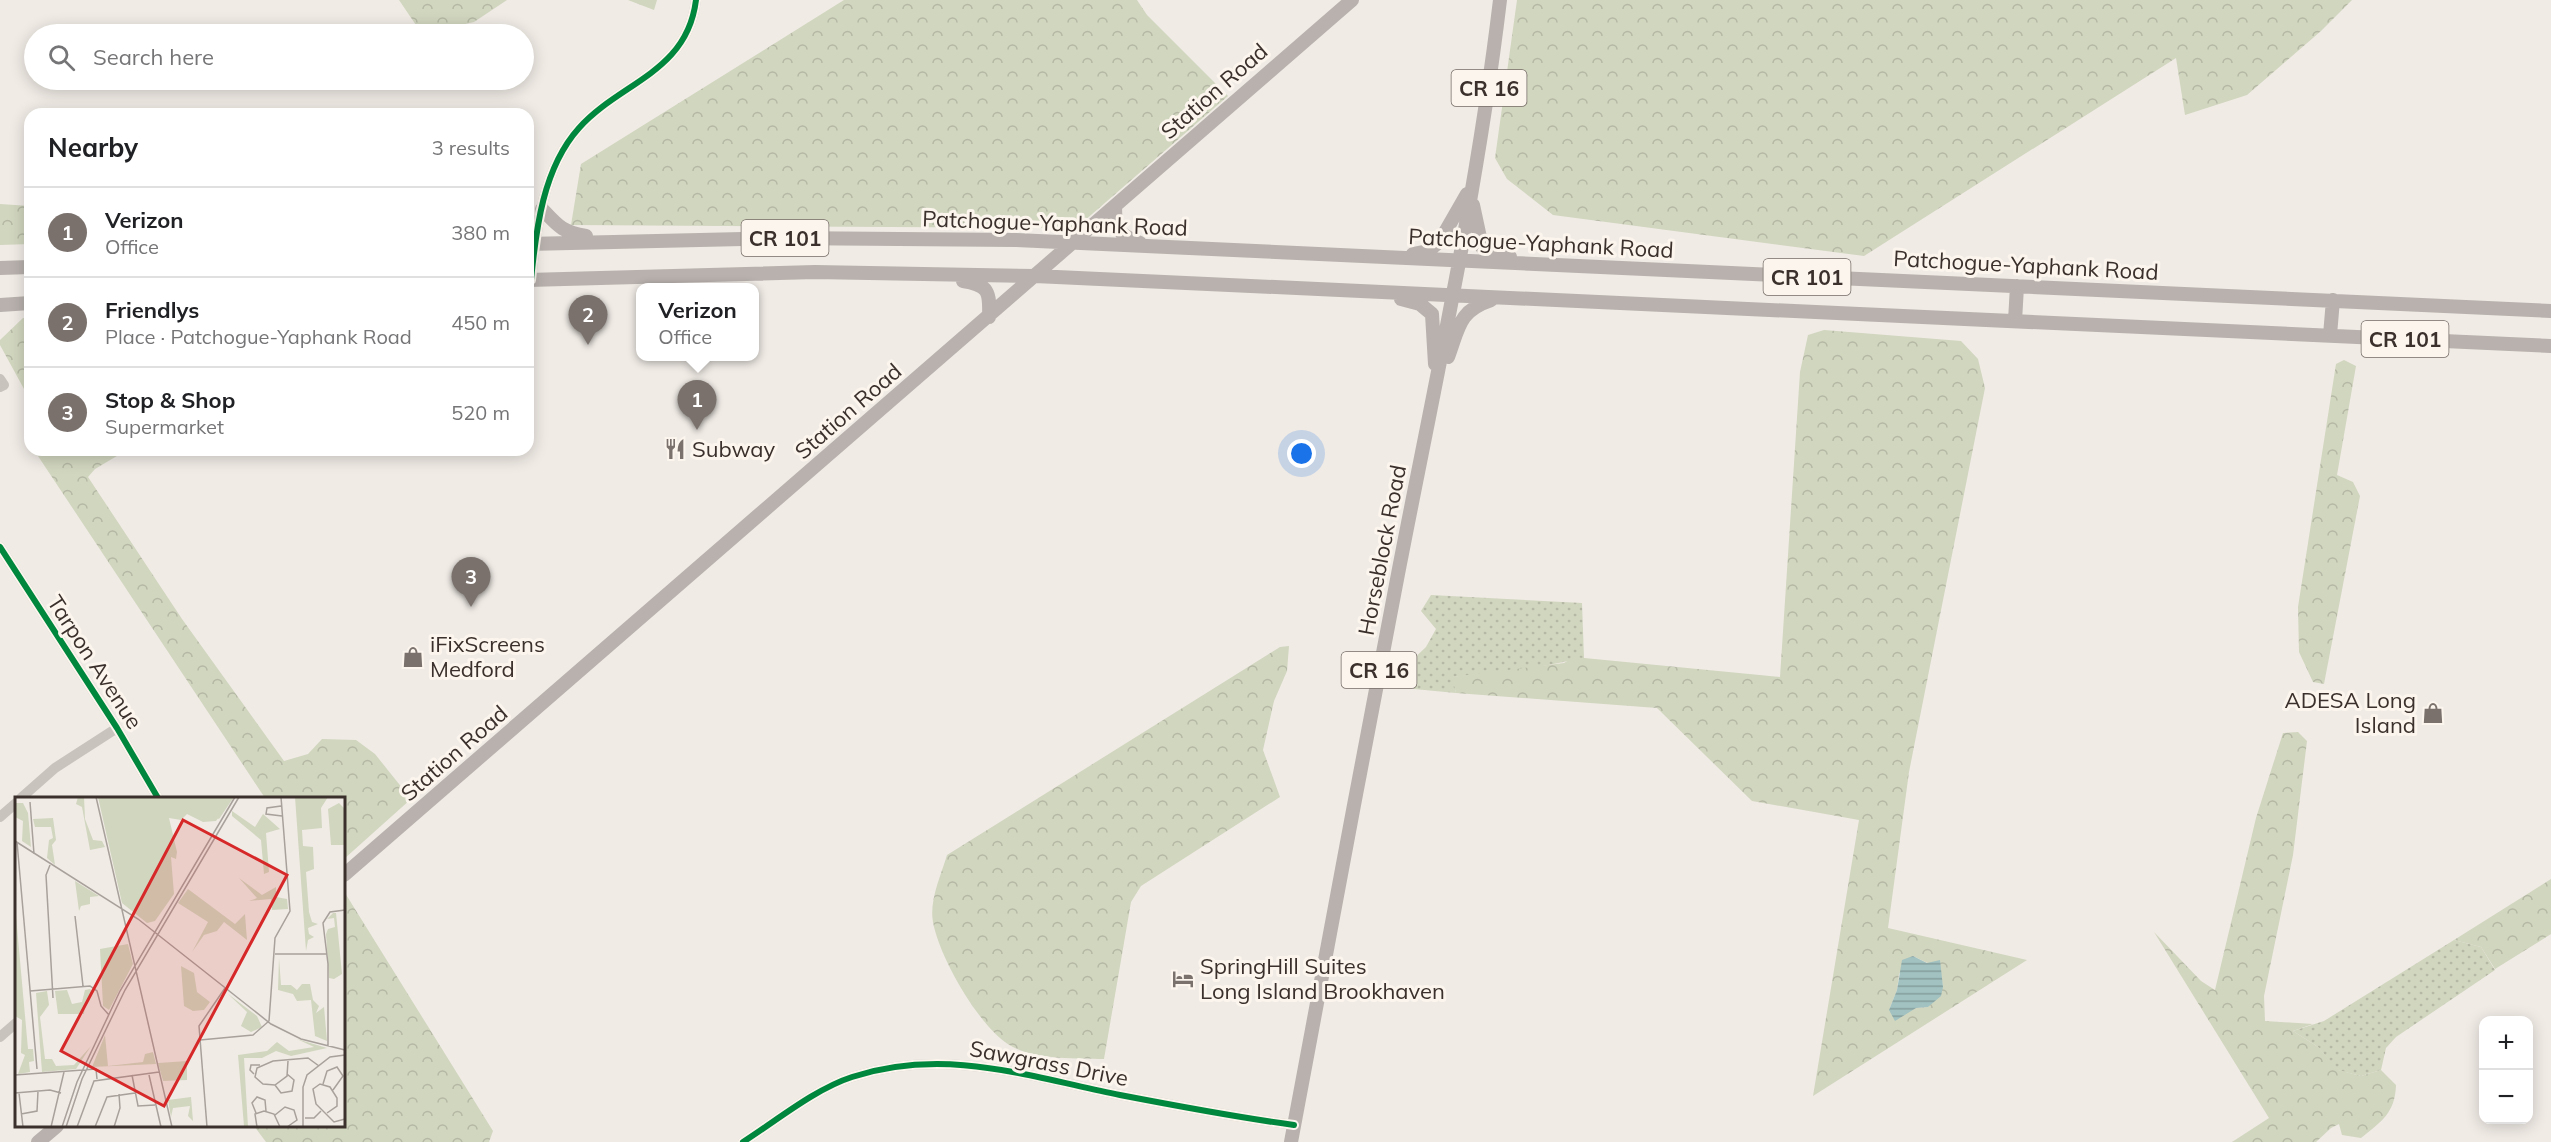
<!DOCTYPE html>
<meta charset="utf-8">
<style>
body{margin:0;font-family:Mulish,sans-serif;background:#f2f2f2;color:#202124}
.controls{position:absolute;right:18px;bottom:18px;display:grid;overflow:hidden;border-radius:12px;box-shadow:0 3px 15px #0003}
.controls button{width:54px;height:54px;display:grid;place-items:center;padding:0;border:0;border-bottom:2px solid #e0e0e0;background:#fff;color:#202124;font:30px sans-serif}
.you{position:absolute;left:1302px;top:454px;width:21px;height:21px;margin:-15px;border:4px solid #fff;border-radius:50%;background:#1a73e8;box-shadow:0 0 0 9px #1a73e833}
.badge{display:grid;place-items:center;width:39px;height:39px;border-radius:50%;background:#7a716c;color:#fff;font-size:20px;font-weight:700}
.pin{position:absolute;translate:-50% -50px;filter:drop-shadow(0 2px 3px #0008)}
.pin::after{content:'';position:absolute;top:32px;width:21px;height:18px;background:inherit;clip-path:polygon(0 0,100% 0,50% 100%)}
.popup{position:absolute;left:636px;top:283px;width:123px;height:78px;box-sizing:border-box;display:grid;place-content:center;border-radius:12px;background:#fff;filter:drop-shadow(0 2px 4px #0005);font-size:20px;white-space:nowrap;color:#757577}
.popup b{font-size:22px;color:#202124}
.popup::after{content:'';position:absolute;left:50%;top:100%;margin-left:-12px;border:12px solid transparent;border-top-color:#fff}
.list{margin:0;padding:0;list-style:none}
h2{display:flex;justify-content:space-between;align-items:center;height:78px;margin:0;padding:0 24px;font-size:26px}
h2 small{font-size:20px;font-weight:400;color:#757577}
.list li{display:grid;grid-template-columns:39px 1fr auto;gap:18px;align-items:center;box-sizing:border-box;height:90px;padding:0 24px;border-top:2px solid #e0e0e0}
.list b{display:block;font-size:22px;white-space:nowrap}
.list p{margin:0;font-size:20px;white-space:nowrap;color:#757577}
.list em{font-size:20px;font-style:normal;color:#757577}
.icon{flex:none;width:33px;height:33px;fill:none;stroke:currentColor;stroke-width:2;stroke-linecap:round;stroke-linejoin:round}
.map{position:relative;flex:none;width:2551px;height:1142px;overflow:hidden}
.search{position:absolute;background:#fff;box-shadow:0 3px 15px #0003;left:24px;top:24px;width:510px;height:66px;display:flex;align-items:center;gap:15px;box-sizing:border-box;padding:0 21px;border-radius:33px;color:#757577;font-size:22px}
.panel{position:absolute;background:#fff;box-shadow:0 3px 15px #0003;left:24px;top:108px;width:510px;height:348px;border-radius:18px}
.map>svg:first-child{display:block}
.grass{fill:url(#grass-dots)}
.forest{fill:url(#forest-crowns);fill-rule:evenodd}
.water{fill:url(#water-rules)}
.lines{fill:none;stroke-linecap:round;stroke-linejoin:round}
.minor{stroke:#c9c3be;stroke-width:10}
.major{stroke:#b8b1ad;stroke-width:14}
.cycleway-casing{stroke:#fbf5ee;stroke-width:10}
.cycleway{stroke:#00873e;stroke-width:6}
.labels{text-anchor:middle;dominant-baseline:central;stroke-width:6;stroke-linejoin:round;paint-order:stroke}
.shield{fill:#fbf5ee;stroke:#756b66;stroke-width:1.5}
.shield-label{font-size:21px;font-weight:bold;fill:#3b302b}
.street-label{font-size:22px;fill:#3b302b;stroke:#fbf5ee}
.poi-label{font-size:22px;fill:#3b302b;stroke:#fbf5ee;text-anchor:start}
.inset-road{fill:none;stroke:#a8a09b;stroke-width:1.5}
.view{fill:#d62828;fill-opacity:0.15;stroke:#d62828;stroke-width:3}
.inset-edge{fill:none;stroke:#3b302b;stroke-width:3}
</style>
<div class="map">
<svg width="2551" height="1142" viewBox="0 0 2551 1142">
<defs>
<pattern id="grass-dots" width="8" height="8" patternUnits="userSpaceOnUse" patternTransform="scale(1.5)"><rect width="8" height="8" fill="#d1d6bf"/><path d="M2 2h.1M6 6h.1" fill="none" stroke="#b4b8a4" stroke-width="1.8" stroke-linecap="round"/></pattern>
<pattern id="forest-crowns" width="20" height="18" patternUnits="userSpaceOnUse" patternTransform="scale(1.5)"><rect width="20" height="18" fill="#d1d6bf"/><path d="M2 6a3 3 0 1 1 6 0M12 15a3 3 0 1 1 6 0" fill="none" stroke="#b4b8a4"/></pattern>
<pattern id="water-rules" width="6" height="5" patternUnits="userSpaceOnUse" patternTransform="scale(1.5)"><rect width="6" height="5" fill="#a1c2c1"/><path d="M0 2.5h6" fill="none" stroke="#849e9d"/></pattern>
</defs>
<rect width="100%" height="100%" fill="#f0ebe5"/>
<path class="grass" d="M1431,595L1582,603L1584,658L1523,670L1453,677L1456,693L1414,689L1407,680V665L1426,647L1436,629L1421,611Z
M2454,940L2481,947L2495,970L2396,1037L2386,1048L2381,1070L2361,1076L2337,1070L2318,1047L2293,1031L2324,1021Z"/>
<path class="forest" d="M399,0H507L474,22L422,34Z
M628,0H657L654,10Z
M844,0H1137L1147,15L1228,96L1076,228L571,225L581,164Z
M1517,0H2352L2321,31L2247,95L2185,115L2176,58L1864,256L1553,215L1507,179L1495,158Z
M0,204L30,206V244L0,245Z
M23,318H30V400L0,345V340Z
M1824,330L1961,341L1978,359L1985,388L1909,772L1888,928L2027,960L1813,1096L1859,820L1752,801L1657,708L1456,693L1452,677L1564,663L1574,657L1780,677L1800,372L1808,335ZM1913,956L1940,969L1943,987L1928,1007L1889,1010L1897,990L1899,974Z
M2344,360L2356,366L2337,475L2353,482L2360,496L2324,684L2313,682L2299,652L2298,607L2336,364Z
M34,450H127L95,469L88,477L182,619L284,761L308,754L322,739L356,740L375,754L411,799L344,859V798H265Z
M1289,646L1287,671L1274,701L1263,750L1280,797L1141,886L1131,902L1104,1059C1076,1058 1039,1060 1013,1047C981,1031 939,957 933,922C929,901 941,875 947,855L1280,647Z
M2298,732L2307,741L2293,855L2264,996L2265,1021L2313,1024L2293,1031L2318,1047L2338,1070L2361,1076L2381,1070L2396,1085C2395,1113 2382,1121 2361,1138L2342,1135L2339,1124L2331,1128L2316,1142H2232L2269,1118L2154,932L2201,981L2215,990L2256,818L2283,733Z
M2551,879V934L2495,969L2481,947L2454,940Z
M345,893L493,1131L489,1142H266L254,1126H344Z"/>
<path class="water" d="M1913,956L1927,963L1940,960L1943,987L1941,996L1928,1007L1916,1008L1895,1021L1889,1010L1897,990L1902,960Z"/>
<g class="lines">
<path class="minor" d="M531,280C536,229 543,168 579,128C620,82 687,73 696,0
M0,379L4,385L0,387
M0,547L117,728L158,798
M21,798L55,768L117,728
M0,817L16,803
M0,1037L16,1023
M743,1142C776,1121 815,1089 852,1077C945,1047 1027,1076 1120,1095C1177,1106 1235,1117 1294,1125"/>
<path class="major" d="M1473,205L1482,247L1490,253L1510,257
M1115,206C1115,230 1118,234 1140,243
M542,209C558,226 562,232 586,236
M528,244L783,238L1016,240L2551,311
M1413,254L1428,251L1440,241L1467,194
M0,268L30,267
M528,280L815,272L1035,276L2551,346
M963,281C989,285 990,292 989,317
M1401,299L1420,304L1432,314L1435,364
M0,305L30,303
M2015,321L2017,286
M2330,335L2333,300
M1448,357C1459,328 1458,311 1491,300
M344,875L1352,0
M38,1142L57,1126
M1291,1142C1327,953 1361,763 1398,574C1435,383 1477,193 1500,0"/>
<defs>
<path id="cycleway" d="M531,280C536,229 543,168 579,128C620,82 687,73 696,0
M0,547L117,728L158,798
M743,1142C776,1121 815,1089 852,1077C945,1047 1027,1076 1120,1095C1177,1106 1235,1117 1294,1125"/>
</defs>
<use href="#cycleway" class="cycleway-casing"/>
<use href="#cycleway" class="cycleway"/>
</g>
<defs>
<symbol id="restaurant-bare" viewBox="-9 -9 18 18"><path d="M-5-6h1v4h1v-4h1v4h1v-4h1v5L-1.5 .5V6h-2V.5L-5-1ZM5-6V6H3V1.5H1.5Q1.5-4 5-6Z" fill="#7a716c" stroke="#fbf5ee" stroke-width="2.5" paint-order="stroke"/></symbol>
<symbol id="shop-bare" viewBox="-9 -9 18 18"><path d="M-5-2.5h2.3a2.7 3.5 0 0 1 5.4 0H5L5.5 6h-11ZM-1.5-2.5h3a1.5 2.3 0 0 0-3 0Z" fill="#7a716c" stroke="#fbf5ee" stroke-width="2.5" paint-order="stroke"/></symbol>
<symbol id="hotel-bare" viewBox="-9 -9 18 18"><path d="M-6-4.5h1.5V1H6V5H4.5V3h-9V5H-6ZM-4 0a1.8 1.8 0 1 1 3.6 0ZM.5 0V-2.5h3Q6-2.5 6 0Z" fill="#7a716c" stroke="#fbf5ee" stroke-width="2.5" paint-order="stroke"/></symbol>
</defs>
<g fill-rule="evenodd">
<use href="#restaurant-bare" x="660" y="434" width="30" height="30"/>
<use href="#shop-bare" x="398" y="642" width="30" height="30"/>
<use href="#shop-bare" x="2418" y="698" width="30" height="30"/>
<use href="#hotel-bare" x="1168" y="964" width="30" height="30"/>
</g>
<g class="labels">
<g class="shield">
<rect x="1451.5" y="70" width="75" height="36" rx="4.5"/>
<rect x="741.5" y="220" width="87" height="36" rx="4.5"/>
<rect x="1763.5" y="259" width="87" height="36" rx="4.5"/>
<rect x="2361.5" y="321" width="87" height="36" rx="4.5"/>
<rect x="1341.5" y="652" width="75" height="36" rx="4.5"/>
</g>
<g class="shield-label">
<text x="1489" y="88">CR 16</text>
<text x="785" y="238">CR 101</text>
<text x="1807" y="277">CR 101</text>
<text x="2405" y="339">CR 101</text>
<text x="1379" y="670">CR 16</text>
</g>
<g class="street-label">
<text transform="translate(1214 91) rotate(-41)">Station Road</text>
<text transform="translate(1055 223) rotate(2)">Patchogue-Yaphank Road</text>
<text transform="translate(1541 243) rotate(3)">Patchogue-Yaphank Road</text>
<text transform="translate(2026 265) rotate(3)">Patchogue-Yaphank Road</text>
<text transform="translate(848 411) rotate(-41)">Station Road</text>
<text transform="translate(1382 550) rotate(-79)">Horseblock Road</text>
<text transform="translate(95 662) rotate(57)">Tarpon Avenue</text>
<text transform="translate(454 753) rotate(-41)">Station Road</text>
<text transform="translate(1049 1063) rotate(11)">Sawgrass Drive</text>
</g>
<g class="poi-label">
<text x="692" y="449">Subway</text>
<text x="430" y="644">iFixScreens<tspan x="430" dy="25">Medford</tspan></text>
<text x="2416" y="700" text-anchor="end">ADESA Long<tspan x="2416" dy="25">Island</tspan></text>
<text x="1200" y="966">SpringHill Suites<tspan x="1200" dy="25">Long Island Brookhaven</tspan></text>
</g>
</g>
<g transform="translate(15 797)">
<rect width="330" height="330" fill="#f0ebe5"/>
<path d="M63,0H69L70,22L78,43L87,44L90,50L75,53L67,10L61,7ZM83,0H218L201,24L188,25L172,17L166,23L154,21L162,55L161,62L156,60L159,97L140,124L132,126L107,106ZM280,0H313L306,11L307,31L287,33L288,49L298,50L299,72L291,75L294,115L297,125L303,127L293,131L294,137L299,140L293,143L291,154ZM8,6L13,16L16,50L7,44L8,24L0,20V6ZM324,6L330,12V48H316L313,12ZM217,14L240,30L248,17L265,32L251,36L254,75L249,77L246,43L217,19ZM38,21L41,43L37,48L40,68L32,61L34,43L38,41L36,30H20L18,22ZM224,81L247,98L261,90V100L272,102L273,112L257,113L256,102L234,104L242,101ZM60,84L84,99L75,100V107L66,109L64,114ZM173,92L220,127L230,117L232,143L209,125L202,134L189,138L177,155L193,125L163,106ZM0,108L13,252H18L19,264L14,265L15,275L3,277L10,258L6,256L7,223L0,219ZM318,116H321L327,177L319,182L314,181L311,137L313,132L320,130L319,121L312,122ZM113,147L118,167L94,213L88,209L85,152ZM264,161L266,188H276L282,193L287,187H295L298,203L304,209L301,216L309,210L312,244L300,239L296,203L282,204L278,197L263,193ZM166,169L179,176L182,195L195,205L189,213L178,214L169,209ZM75,192L78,195L70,206L69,217H43L40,194L52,193L57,207L67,205L70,193ZM32,194L34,208L25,220L30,262H37L41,269L59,268L76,249L61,272L27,275L21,196ZM213,197L242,219L247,230L236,235L226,229L232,215ZM90,238L93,269L128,265L130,257L138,255L141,267L77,270ZM282,242L312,251L276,259L261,254L247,261H229L233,330H225L229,329L223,258L252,254L262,245L274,254L299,250ZM172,264V283L148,284L143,266ZM176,300L178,324L173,319L175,309L158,311L156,320L153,303Z" fill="#d1d6bf"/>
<path d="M166,0H219L204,22Z" fill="#d1d6bf"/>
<path class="inset-road" d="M81,0L157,330M15,5L19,57M266,9L252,11L251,17L267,19M0,44L123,122L256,227L286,242L330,253M2,45L22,272M35,68L31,78L38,201M60,119L68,189M260,157H312M15,194L75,189L82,194L86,209L94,218M185,243L238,238L254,224L260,141L275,114L266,0M313,249V167L308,126L315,115L330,113M273,264L272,279L260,288L248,287L240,280L242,271L258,264L293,261L304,269M239,277L235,273L236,268H245M0,278L81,272L82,282M117,278L123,309L140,308M134,278L146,330M308,287L312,274L322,270L328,279L318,293M260,288L266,296L277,294L279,283L272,277M0,296L35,293L46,296M4,296L8,330M241,316L237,306L242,300L250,303L251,314M312,316L322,309V301L315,290L305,287L298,292L301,307L319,325L330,322M6,317L22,314L23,294M260,318L270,310L279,313L282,323L272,330M290,321H299L306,314M36,330L49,275M47,330L62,285L105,194L220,0M51,330L67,282L110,193L224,0M62,330L79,284L144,275M80,330L92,300L120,296M99,330L105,311L104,297M192,330L184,229L210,191M242,330L240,317L249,314L259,317L265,330M288,330V290L292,278L315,260L330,258"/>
<path class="view" d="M168,23L272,78L149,309L46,254Z"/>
<rect width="330" height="330" class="inset-edge"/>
</g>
</svg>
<div class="controls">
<button>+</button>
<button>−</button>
</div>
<div class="you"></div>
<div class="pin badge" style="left:697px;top:430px">1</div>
<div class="popup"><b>Verizon</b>Office</div>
<div class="pin badge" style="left:588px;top:345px">2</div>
<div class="pin badge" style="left:471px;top:607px">3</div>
<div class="search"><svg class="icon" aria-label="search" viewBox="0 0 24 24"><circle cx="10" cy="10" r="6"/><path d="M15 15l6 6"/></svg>Search here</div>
<section class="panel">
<h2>Nearby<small>3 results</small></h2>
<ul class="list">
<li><span class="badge">1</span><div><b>Verizon</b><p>Office</p></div><em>380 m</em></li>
<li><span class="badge">2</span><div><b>Friendlys</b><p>Place · Patchogue-Yaphank Road</p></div><em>450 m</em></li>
<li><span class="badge">3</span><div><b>Stop &amp; Shop</b><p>Supermarket</p></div><em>520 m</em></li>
</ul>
</section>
</div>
